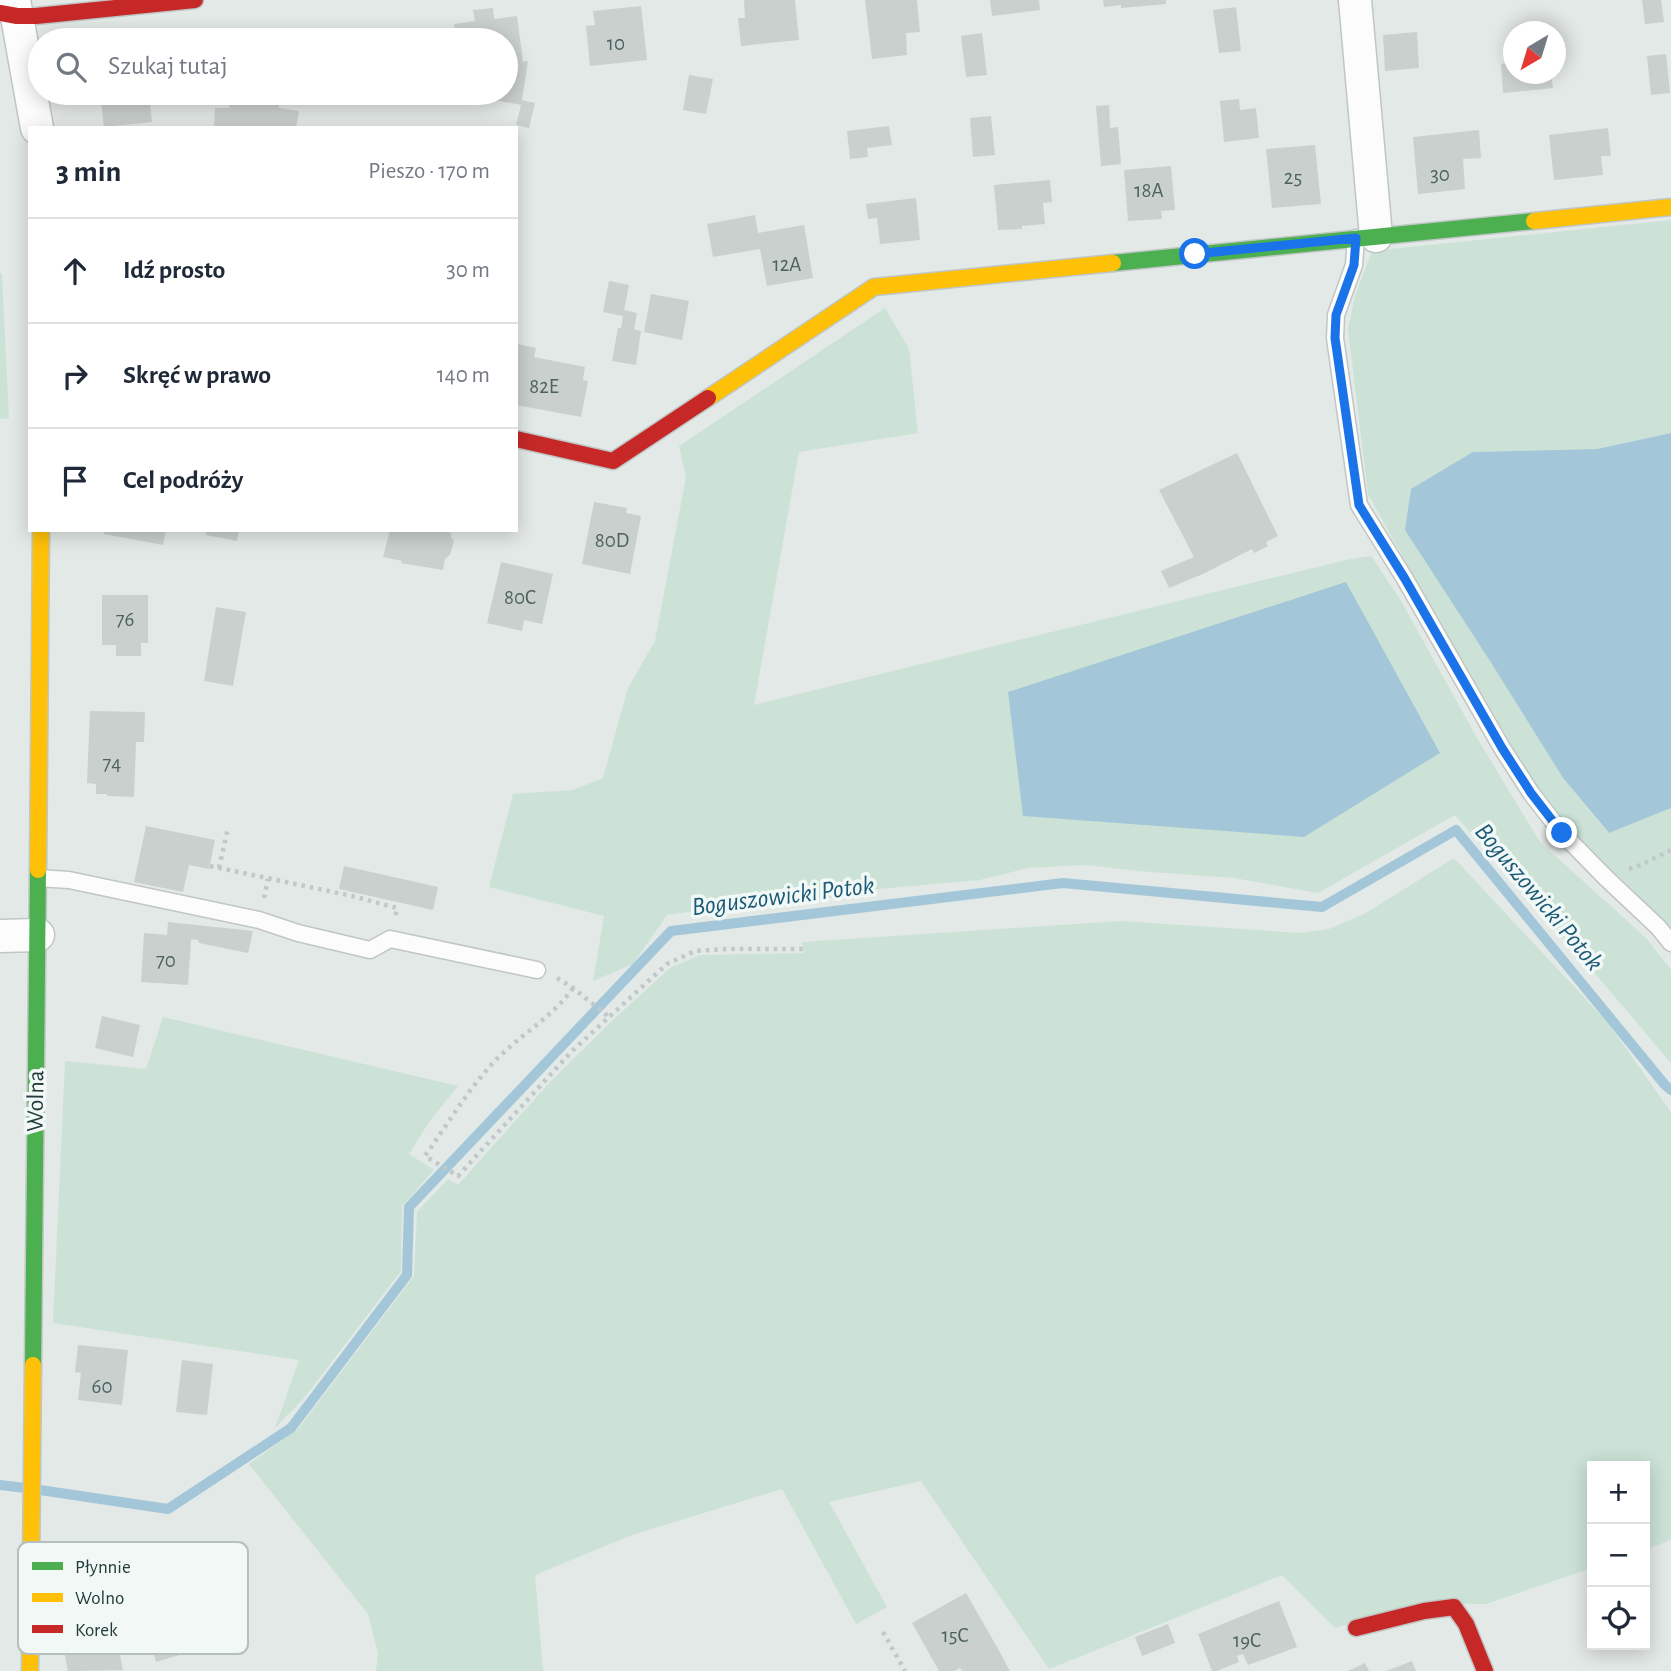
<!DOCTYPE html>
<html lang="pl">
<meta charset="utf-8">
<style>
body{margin:0;font-family:"Alegreya Sans",sans-serif;background:#f2f2f3;color:#1f2937}
.controls{position:absolute;right:21px;bottom:21px;display:grid;overflow:hidden;border-radius:0px;box-shadow:0 4px 18px #0003}
.controls button{width:63px;height:63px;display:grid;place-items:center;padding:0;border:0;border-bottom:2px solid #e0e1e3;background:#fff;color:#1f2937;font:35px sans-serif}
.compass{position:absolute;left:1503px;top:21px;width:63px;height:63px;border-radius:50%;background:#fff;box-shadow:0 4px 18px #0003;rotate:218deg}
.stop{position:absolute;width:21px;height:21px;margin:-16px;border:5px solid #1a73e8;border-radius:50%;background:#fff}
.stop.end{background:#1a73e8;border-color:#fff;box-shadow:0 2px 7px #0008}
.list{margin:0;padding:0;list-style:none}
h2{display:flex;justify-content:space-between;align-items:center;height:91px;margin:0;padding:0 28px;font-size:30px}
h2 small{font-size:23px;font-weight:400;color:#747a83}
.list li{display:grid;grid-template-columns:46px 1fr auto;gap:21px;align-items:center;box-sizing:border-box;height:105px;padding:0 28px;border-top:2px solid #e0e1e3}
.list b{display:block;font-size:26px;white-space:nowrap}
.list em{font-size:23px;font-style:normal;color:#747a83}
.icon{flex:none;width:38px;height:38px;fill:none;stroke:currentColor;stroke-width:2;stroke-linecap:round;stroke-linejoin:round}
.map{position:relative;flex:none;width:1671px;height:1671px;overflow:hidden}
.search{position:absolute;background:#fff;box-shadow:0 4px 18px #0003;left:28px;top:28px;width:490px;height:77px;display:flex;align-items:center;gap:18px;box-sizing:border-box;padding:0 24px;border-radius:38px;color:#747a83;font-size:26px}
.panel{position:absolute;background:#fff;box-shadow:0 4px 18px #0003;left:28px;top:126px;width:490px;height:406px;border-radius:0px}
.map>svg:first-child{display:block}
.green{fill:#cce2d6}
.water{fill:#a3c7d8}
.lines{fill:none;stroke-linecap:round;stroke-linejoin:round}
.stream{stroke:#a3c7d8;stroke-width:10}
.building{fill:#cad0ce}
.lane-casing{stroke:#c0c6c4;stroke-width:19}
.street-casing{stroke:#c0c6c4;stroke-width:35}
.fast-casing{stroke:#bfc6c4;stroke-width:19}
.slow-casing{stroke:#bfc6c4;stroke-width:19}
.jam-casing{stroke:#bfc6c4;stroke-width:19}
.path{stroke:#c0c9c8;stroke-width:4.5;stroke-dasharray:3.5 5;stroke-linecap:butt}
.lane{stroke:#fbfcfb;stroke-width:16}
.street{stroke:#fbfcfb;stroke-width:32}
.fast{stroke:#4caf50;stroke-width:16}
.slow{stroke:#ffc107;stroke-width:16}
.jam{stroke:#c62828;stroke-width:16}
.route{stroke:#1a73e8;stroke-width:9}
.labels{text-anchor:middle;dominant-baseline:central;stroke-width:7;stroke-linejoin:round;paint-order:stroke}
.number-label{font-size:21px;fill:#4c625f}
.street-label{font-size:24px;fill:#213c39;stroke:#f1f8f6}
.water-label{font-size:26px;font-style:italic;fill:#1b5977;stroke:#f1f8f6}
.key{fill:#f1f8f6;stroke:#b3c0bd;stroke-width:2}
.key-label{font-size:19px;fill:#213c39}
</style>
<div class="map">
<svg width="1671" height="1671" viewBox="0 0 1671 1671">
<rect width="100%" height="100%" fill="#e3e9e7"/>
<path class="green" d="M1671,220V433L1597,449L1473,452L1490,661L1563,778L1608,833L1671,808V930L1627,884L1588,850L1573,834L1534,783L1438,620L1368,494L1348,329L1355,296L1372,251Z
M0,273L2,274L9,418L0,419Z
M885,308L909,349L918,433L799,452L754,705L1350,559L1371,556L1400,599L1477,738L1540,842L1646,938L1671,970V1063L1597,976L1455,815L1318,893L1234,878L1138,871L1085,865L1028,868L980,880L878,889L782,907L770,900L667,915L633,964L593,981L604,916L489,887L513,794L573,790L603,778L628,688L655,641L686,477L679,446Z
M1454,858L1608,1023L1671,1112V1540L1645,1550V1466H1592V1568L1486,1604L1423,1603L1335,1628L1282,1575L1049,1669L921,1481L829,1502L887,1607L856,1624L782,1489L632,1535L535,1575L543,1671H376L378,1653L368,1614L249,1464L298,1429L414,1276L417,1212L448,1179L458,1185L551,1081L615,1018L670,968L700,955L804,953L802,942L1121,921L1301,933L1329,929L1366,913Z
M163,1017L458,1086L429,1122L409,1154L434,1170L402,1206L401,1271L304,1398L275,1428L299,1360L53,1323L65,1061L146,1069Z"/>
<path class="water" d="M1671,433V808L1609,833L1563,778L1490,661L1405,530L1411,489L1473,452L1597,449Z
M1346,582L1440,753L1304,837L1023,816L1008,692Z"/>
<g class="lines">
<path class="stream" d="M0,1485L25,1488
M40,1490L168,1509L291,1428L407,1275L409,1207L671,931L1063,883L1322,907L1456,830L1665,1085L1671,1090"/>
</g>
<path class="building" d="M744,0H795L799,40L741,46L738,18H745Z
M865,0H917L920,32L906,33L907,55L872,59Z
M990,0H1039L1040,10L992,16Z
M1103,0H1166V4L1121,8V5L1104,7Z
M1642,0H1661L1664,22L1645,24Z
M641,6L647,60L590,66L586,26L595,25L593,11Z
M1236,7L1241,51L1219,53L1213,10Z
M493,8L494,19L517,16L523,62L528,61L522,100L535,103L529,128L516,125L521,105L494,100L495,93H506V40H456L454,24L475,21L473,10Z
M1531,26V32H1514V28Z
M359,30L360,37H362V40H349L348,32Z
M1417,32L1419,68L1385,71L1383,35Z
M982,33L987,75L966,77L961,36Z
M1666,54L1670,93L1651,95L1647,56Z
M1514,62V74H1551L1553,88L1503,93L1501,64Z
M689,75L713,79L706,114L683,110Z
M100,93H149L152,122L104,127Z
M229,93H279V108L299,111L296,128H214L215,108H229Z
M1239,99L1240,110L1256,108L1259,138L1224,142L1220,101Z
M1109,105L1110,128L1118,127L1121,164L1101,166L1096,106Z
M991,116L995,155L973,157L970,118Z
M889,126L892,145L867,148L868,157L850,159L847,131Z
M1608,128L1611,156H1601L1603,175L1554,180L1549,135Z
M1479,130L1481,158L1463,159L1465,189L1418,194L1413,137Z
M1315,145L1321,204L1272,208L1266,149Z
M1171,166L1175,210L1161,211L1162,219L1128,221L1124,170Z
M1050,180L1052,202L1043,203L1045,224L1022,226V229L998,230L994,185Z
M916,198L920,240L880,244L877,218L868,219L866,204Z
M755,215L758,233L804,225L813,278L767,286L760,249L713,257L707,224Z
M609,281L629,285L624,310L637,313L634,329L641,331L636,365L612,361L618,328H621L623,316L603,312Z
M651,294L689,301L682,340L644,332Z
M517,344L536,348L534,357L585,367L583,380L588,381L581,417L516,405Z
M1237,453L1278,536L1266,542L1268,546L1254,553L1252,549L1203,574L1169,588L1161,571L1194,557L1159,490Z
M594,502L627,508L626,513L641,516L630,574L582,564Z
M105,530H166L163,545L104,534Z
M206,530H239L237,541L206,535Z
M390,530H438L451,533V537L454,541L450,555L445,559L443,570L401,563L402,561L383,557Z
M501,562L553,574L542,624L524,620L522,631L487,623Z
M102,595H148V643H141V656H116V645H102Z
M216,607L246,612L233,686L204,681Z
M90,711L145,712L144,742H136L134,797L107,796V794H96V784L87,783Z
M146,826L215,840L209,869L189,865L183,892L134,882Z
M344,866L438,887L433,910L339,889Z
M168,922L253,931L248,953L199,943L198,940L191,939L188,985L141,982L144,933L167,935Z
M102,1016L140,1025L133,1057L95,1048Z
M78,1345L128,1350L122,1405L78,1400L81,1373L75,1372Z
M182,1360L213,1364L207,1415L176,1412Z
M966,1593L997,1647L1010,1671H962L960,1668L954,1671H939L912,1623Z
M1279,1601L1297,1647L1248,1665L1243,1654L1237,1656L1239,1662L1217,1671H1212L1198,1634Z
M100,1624L104,1648L118,1646L123,1670L68,1671L60,1632Z
M1168,1624L1175,1643L1142,1656L1135,1637Z
M206,1627L212,1645L156,1662L151,1642Z
M1412,1661L1416,1671H1386Z
M1365,1663L1369,1671H1348Z"/>
<g class="lines">
<defs>
<path id="lane" d="M1356,238L1354,265L1336,315L1335,338L1359,505L1405,579L1502,748L1531,793L1562,833L1605,877L1658,927L1671,943
M38,878L69,880L259,920L298,933L370,950L390,939L537,970"/>
<path id="street" d="M14,0L37,128
M1355,0L1376,236
M0,936L38,935"/>
<path id="fast" d="M1113,263L1534,221
M33,1365L38,870"/>
<path id="slow" d="M1534,221L1671,207
M708,398L874,287L1113,263
M38,870L41,530
M30,1671L33,1365"/>
<path id="jam" d="M0,13L17,16H36L195,0
M516,439L613,461L708,398
M1356,1628L1424,1611L1454,1607L1466,1624L1485,1671"/>
</defs>
<use href="#lane" class="lane-casing"/>
<use href="#street" class="street-casing"/>
<use href="#fast" class="fast-casing"/>
<use href="#slow" class="slow-casing"/>
<use href="#jam" class="jam-casing"/>
<path class="path" d="M210,866L352,896L397,908L395,918
M219,868L228,828
M1629,869L1638,866L1671,850
M264,898L268,879
M557,978L573,988L609,1017
M573,988C552,1018 518,1036 493,1063C467,1091 447,1125 425,1156L458,1176L572,1051L667,964L695,951L725,949H804
M883,1632L905,1671"/>
<use href="#lane" class="lane"/>
<use href="#street" class="street"/>
<use href="#fast" class="fast"/>
<use href="#slow" class="slow"/>
<use href="#jam" class="jam"/>
</g>
<g class="lines">
<path class="route" d="M1195,254L1356,238L1354,265L1336,315L1335,338L1359,505L1405,579L1502,748L1531,793L1562,833"/>
</g>
<g class="labels">
<g class="number-label">
<text x="616" y="43">10</text>
<text x="1440" y="174">30</text>
<text x="1293" y="177">25</text>
<text x="1149" y="190">18A</text>
<text x="787" y="264">12A</text>
<text x="544" y="386">82E</text>
<text x="612" y="540">80D</text>
<text x="520" y="597">80C</text>
<text x="125" y="619">76</text>
<text x="112" y="763">74</text>
<text x="166" y="960">70</text>
<text x="102" y="1386">60</text>
<text x="955" y="1635">15C</text>
<text x="1247" y="1640">19C</text>
</g>
<g class="street-label">
<text transform="translate(36 1101) rotate(-89)">Wolna</text>
</g>
<g class="water-label">
<text transform="translate(783 896) rotate(-7)">Boguszowicki Potok</text>
<text transform="translate(1539 897) rotate(50)">Boguszowicki Potok</text>
</g>
</g>
<rect x="18" y="1542" width="230" height="112" rx="10" class="key"/>
<rect x="32" y="1562" width="31" height="8" fill="#4caf50"/>
<rect x="32" y="1593" width="31" height="9" fill="#ffc107"/>
<rect x="32" y="1625" width="31" height="8" fill="#c62828"/>
<g class="key-label">
<text x="75" y="1573">Płynnie</text>
<text x="75" y="1604">Wolno</text>
<text x="75" y="1636">Korek</text>
</g>
</svg>
<div class="controls">
<button>+</button>
<button>−</button>
<button><svg class="icon" aria-label="locate" viewBox="0 0 24 24"><circle cx="12" cy="12" r="6"/><path d="M12 2v4M12 18v4M2 12h4M18 12h4"/></svg></button>
</div>
<svg class="compass" viewBox="-18 -18 36 36"><path d="M0-13l5 13h-10z" fill="#e53935"/><path d="M0 13l5-13h-10z" fill="#747a83"/></svg>
<div class="stop" style="left:1195px;top:254px"></div>
<div class="stop end" style="left:1562px;top:833px"></div>
<div class="search"><svg class="icon" aria-label="search" viewBox="0 0 24 24"><circle cx="10" cy="10" r="6"/><path d="M15 15l6 6"/></svg>Szukaj tutaj</div>
<section class="panel">
<h2>3 min<small>Pieszo · 170 m</small></h2>
<ul class="list">
<li><svg class="icon" aria-label="ahead" viewBox="0 0 24 24"><path d="M12 20V5M6 11l6-6 6 6"/></svg><div><b>Idź prosto</b></div><em>30 m</em></li>
<li><svg class="icon" aria-label="right" viewBox="0 0 24 24"><path d="M7 20v-9h11M14 6l5 5-5 5"/></svg><div><b>Skręć w prawo</b></div><em>140 m</em></li>
<li><svg class="icon" aria-label="arrive" viewBox="0 0 24 24"><path d="M6 21V4h12l-3 4 3 4H6"/></svg><div><b>Cel podróży</b></div></li>
</ul>
</section>
</div>
